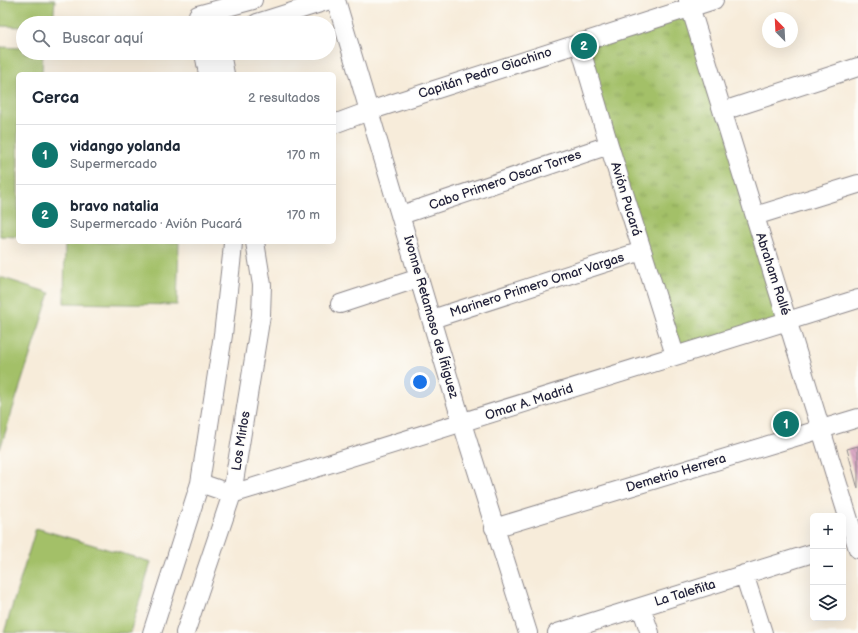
<!DOCTYPE html>
<html lang="es">
<meta charset="utf-8">
<style>
body{margin:0;font-family:"Balsamiq Sans",sans-serif;background:#f6f6f7;color:#1f2937}
.controls{position:absolute;right:12px;bottom:12px;display:grid;overflow:hidden;border-radius:6px;box-shadow:0 4px 16px #0002}
.controls button{width:36px;height:36px;display:grid;place-items:center;padding:0;border:0;border-bottom:1px solid #e0e1e3;background:#fff;color:#1f2937;font:20px sans-serif}
.compass{position:absolute;left:762px;top:12px;width:36px;height:36px;border-radius:50%;background:#fff;box-shadow:0 4px 16px #0002;rotate:336deg}
.you{position:absolute;left:420px;top:382px;width:14px;height:14px;margin:-10px;border:3px solid #fff;border-radius:50%;background:#1a73e8;box-shadow:0 0 0 6px #1a73e833}
.badge{display:grid;place-items:center;width:26px;height:26px;border-radius:50%;background:#0f766e;color:#fff;font-size:13px;font-weight:700}
.pin{position:absolute;translate:-50% -50%;border:2px solid #fff;box-shadow:0 1px 4px #0006}
.list{margin:0;padding:0;list-style:none}
h2{display:flex;justify-content:space-between;align-items:center;height:52px;margin:0;padding:0 16px;font-size:17px}
h2 small{font-size:13px;font-weight:400;color:#747a83}
.list li{display:grid;grid-template-columns:26px 1fr auto;gap:12px;align-items:center;box-sizing:border-box;height:60px;padding:0 16px;border-top:1px solid #e0e1e3}
.list b{display:block;font-size:15px;white-space:nowrap}
.list p{margin:0;font-size:13px;white-space:nowrap;color:#747a83}
.list em{font-size:13px;font-style:normal;color:#747a83}
.icon{flex:none;width:22px;height:22px;fill:none;stroke:currentColor;stroke-width:2;stroke-linecap:round;stroke-linejoin:round}
.map{position:relative;flex:none;width:858px;height:633px;overflow:hidden}
.search{position:absolute;background:#fff;box-shadow:0 4px 16px #0002;left:16px;top:16px;width:320px;height:44px;display:flex;align-items:center;gap:10px;box-sizing:border-box;padding:0 14px;border-radius:22px;color:#747a83;font-size:15px}
.panel{position:absolute;background:#fff;box-shadow:0 4px 16px #0002;left:16px;top:72px;width:320px;height:172px;border-radius:6px}
.map>svg:first-child{display:block}
.grass{fill:#a3c067;stroke:#627151}
.park{fill:url(#park-tufts);stroke:#627151}
.building{fill:url(#building-back-hatch)}
.lines{fill:none;stroke-linecap:round;stroke-linejoin:round}
.minor-casing{stroke:#8c878a;stroke-width:20}
.minor{stroke:#fff;stroke-width:18}
.labels{text-anchor:middle;dominant-baseline:central;stroke-width:3;stroke-linejoin:round;paint-order:stroke}
.street-label{font-size:13px;fill:#22223b;stroke:#fdfcf7}
</style>
<div class="map">
<svg width="858" height="633" viewBox="0 0 858 633">
<defs>
<pattern id="park-tufts" width="24" height="20" patternUnits="userSpaceOnUse"><rect width="24" height="20" fill="#a3c067"/><path d="M3 7l-1-3M5 7V3M7 7l1-3M15 17l-1-3M17 17v-4M19 17l1-3" fill="none" stroke="#849c56"/></pattern>
<pattern id="building-back-hatch" width="6" height="6" patternUnits="userSpaceOnUse"><rect width="6" height="6" fill="#daa9c4"/><path d="M-1 5l2 2M0 0l6 6M5-1l2 2" fill="none" stroke="#bb91a9"/></pattern>
</defs>
<rect width="100%" height="100%" fill="#fdfcf7"/>
<filter id="ink" filterUnits="userSpaceOnUse"><feTurbulence type="fractalNoise" baseFrequency=".025" numOctaves="2"/><feDisplacementMap in="SourceGraphic" scale="8" xChannelSelector="R" yChannelSelector="G"/><feConvolveMatrix kernelMatrix="1 2 1 2 8 2 1 2 1" color-interpolation-filters="sRGB"/></filter>
<filter id="wash" filterUnits="userSpaceOnUse"><feTurbulence type="fractalNoise" baseFrequency=".012" numOctaves="4" result="noise"/><feDisplacementMap in="SourceGraphic" scale="16" xChannelSelector="R" yChannelSelector="G"/><feGaussianBlur stdDeviation="0.9" result="paint"/><feColorMatrix in="noise" values="0 0 0 0 0 0 0 0 0 0 0 0 0 0 0 0 0 1.4 0 .05"/><feComposite in="paint" operator="in"/></filter>
<g filter="url(#wash)">
<rect width="100%" height="100%" fill="#f7ecda"/>
<path class="grass" d="M0,0H55L53,23H23V27L0,26Z
M0,47L23,48V53H43L42,74H18V237L0,236Z
M65,242H179L177,305L64,303Z
M0,277L50,293L0,449Z
M36,528L151,562L130,633H4Z"/>
<path class="park" d="M690,8L787,320L675,354L580,43Z"/>
<g id="blocks">
<path class="building" d="M858,446V489L847,449Z"/>
</g>
</g>
<g filter="url(#ink)">
<use href="#blocks" fill-opacity="0" stroke="#8c878a" stroke-width="1"/>
<g class="lines">
<defs>
<path id="minor" d="M336,0L462,423L528,633
M688,0L858,549
M198,15L253,0
M257,23L330,0
M579,43L609,145L675,355
M204,53L208,74
M221,53L225,74
M723,111L858,67
M334,124L369,111L714,0
M401,215L609,145
M755,216L858,184
M340,304L419,278
M432,319L642,251
M200,483L232,494L858,299
M494,528L858,418
M744,574L763,633
M641,607L650,633
M152,633L200,483L223,335L232,255L233,242
M185,633L232,494L261,315L262,285L255,242
M557,633L813,553"/>
</defs>
<use href="#minor" class="minor-casing"/>
<use href="#minor" class="minor"/>
</g>
</g>
<g class="labels">
<g class="street-label">
<text transform="translate(485 73) rotate(-18)">Capitán Pedro Giachino</text>
<text transform="translate(505 180) rotate(-19)">Cabo Primero Oscar Torres</text>
<text transform="translate(626 199) rotate(73)">Avión Pucará</text>
<text transform="translate(773 274) rotate(72)">Abraham Rallé</text>
<text transform="translate(537 285) rotate(-18)">Marinero Primero Omar Vargas</text>
<text transform="translate(431 317) rotate(74)">Ivonne Retamoso de Íñiguez</text>
<text transform="translate(529 402) rotate(-18)">Omar A. Madrid</text>
<text transform="translate(241 441) rotate(-81)">Los Mirlos</text>
<text transform="translate(676 473) rotate(-17)">Demetrio Herrera</text>
<text transform="translate(685 593) rotate(-17)">La Taleñita</text>
</g>
</g>
</svg>
<div class="controls">
<button>+</button>
<button>−</button>
<button><svg class="icon" aria-label="layers" viewBox="0 0 24 24"><path d="M12 4l9 5-9 5-9-5zM3 14l9 5 9-5"/></svg></button>
</div>
<svg class="compass" viewBox="-18 -18 36 36"><path d="M0-13l5 13h-10z" fill="#e53935"/><path d="M0 13l5-13h-10z" fill="#747a83"/></svg>
<div class="you"></div>
<div class="pin badge" style="left:786px;top:424px">1</div>
<div class="pin badge" style="left:584px;top:46px">2</div>
<div class="search"><svg class="icon" aria-label="search" viewBox="0 0 24 24"><circle cx="10" cy="10" r="6"/><path d="M15 15l6 6"/></svg>Buscar aquí</div>
<section class="panel">
<h2>Cerca<small>2 resultados</small></h2>
<ul class="list">
<li><span class="badge">1</span><div><b>vidango yolanda</b><p>Supermercado</p></div><em>170 m</em></li>
<li><span class="badge">2</span><div><b>bravo natalia</b><p>Supermercado · Avión Pucará</p></div><em>170 m</em></li>
</ul>
</section>
</div>
